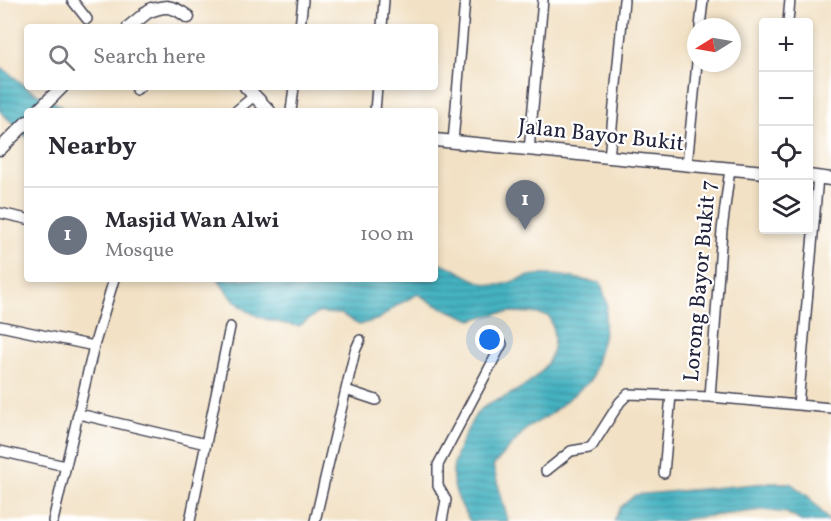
<!DOCTYPE html>
<meta charset="utf-8">
<style>
body{margin:0;font-family:Vollkorn,serif;background:#f2f2f3;color:#2b2b33}
.controls{position:absolute;right:18px;top:18px;display:grid;overflow:hidden;border-radius:6px;box-shadow:0 3px 9px #0003}
.controls button{width:54px;height:54px;display:grid;place-items:center;padding:0;border:0;border-bottom:2px solid #e1e1e2;background:#fff;color:#2b2b33;font:30px sans-serif}
.compass{position:absolute;left:687px;top:18px;width:54px;height:54px;border-radius:50%;background:#fff;box-shadow:0 3px 9px #0003;rotate:259deg}
.you{position:absolute;left:490px;top:340px;width:21px;height:21px;margin:-15px;border:4px solid #fff;border-radius:50%;background:#1a73e8;box-shadow:0 0 0 9px #1a73e833}
.badge{display:grid;place-items:center;width:39px;height:39px;border-radius:50%;background:#d1495b;color:#fff;font-size:20px;font-weight:700}
.pin{position:absolute;translate:-50% -50px;filter:drop-shadow(0 2px 3px #0008)}
.pin::after{content:'';position:absolute;top:32px;width:21px;height:18px;background:inherit;clip-path:polygon(0 0,100% 0,50% 100%)}
.list{margin:0;padding:0;list-style:none}
h2{display:flex;justify-content:space-between;align-items:center;height:78px;margin:0;padding:0 24px;font-size:26px}
h2 small{font-size:20px;font-weight:400;color:#7c7c81}
.list li{display:grid;grid-template-columns:39px 1fr auto;gap:18px;align-items:center;box-sizing:border-box;height:96px;padding:0 24px;border-top:2px solid #e1e1e2}
.list b{display:block;font-size:22px;white-space:nowrap}
.list p{margin:0;font-size:20px;white-space:nowrap;color:#7c7c81}
.list em{font-size:20px;font-style:normal;color:#7c7c81}
.icon{flex:none;width:33px;height:33px;fill:none;stroke:currentColor;stroke-width:2;stroke-linecap:round;stroke-linejoin:round}
.map{position:relative;flex:none;width:831px;height:521px;overflow:hidden}
.search{position:absolute;background:#fff;box-shadow:0 3px 9px #0003;left:24px;top:24px;width:414px;height:66px;display:flex;align-items:center;gap:15px;box-sizing:border-box;padding:0 21px;border-radius:6px;color:#7c7c81;font-size:22px}
.panel{position:absolute;background:#fff;box-shadow:0 3px 9px #0003;left:24px;top:108px;width:414px;height:174px;border-radius:6px}
.map>svg:first-child{display:block}
.water{fill:url(#water-rules);stroke:#346a7e;stroke-width:1.5}
.lines{fill:none;stroke-linecap:round;stroke-linejoin:round}
.street-casing{stroke:#413f50;stroke-width:12}
.secondary-casing{stroke:#413f50;stroke-width:15}
.street{stroke:#fff;stroke-width:9}
.secondary{stroke:#fff;stroke-width:12}
.labels{text-anchor:middle;dominant-baseline:central;stroke-width:4.5;stroke-linejoin:round;paint-order:stroke}
.street-label{font-size:22px;fill:#22223b;stroke:#fff}
</style>
<div class="map">
<svg width="831" height="521" viewBox="0 0 831 521">
<defs>
<pattern id="water-rules" width="6" height="5" patternUnits="userSpaceOnUse" patternTransform="scale(1.5)"><rect width="6" height="5" fill="#45b2c1"/><path d="M0 2.5h6" fill="none" stroke="#39909e"/></pattern>
</defs>
<rect width="100%" height="100%" fill="#fff"/>
<filter id="ink" filterUnits="userSpaceOnUse"><feTurbulence type="fractalNoise" baseFrequency=".0167" numOctaves="2"/><feDisplacementMap in="SourceGraphic" scale="12" xChannelSelector="R" yChannelSelector="G"/><feConvolveMatrix kernelMatrix="1 2 1 2 8 2 1 2 1" color-interpolation-filters="sRGB"/></filter>
<filter id="wash" filterUnits="userSpaceOnUse"><feTurbulence type="fractalNoise" baseFrequency=".008" numOctaves="4" result="noise"/><feDisplacementMap in="SourceGraphic" scale="24" xChannelSelector="R" yChannelSelector="G"/><feGaussianBlur stdDeviation="1.35" result="paint"/><feColorMatrix in="noise" values="0 0 0 0 0 0 0 0 0 0 0 0 0 0 0 0 0 1.4 0 .05"/><feComposite in="paint" operator="in"/></filter>
<g filter="url(#wash)">
<rect width="100%" height="100%" fill="#f2e1c4"/>
<path class="water" d="M0,66L29,89L61,106L64,111H27V138L0,111Z
M435,262C454,265 468,279 486,284C506,289 519,276 536,275C559,273 579,280 601,283L607,304L603,338L591,380L548,416L527,428L493,466L508,521H470C450,488 446,470 465,435C469,427 473,417 479,411C485,404 499,400 507,396C540,379 565,355 549,316C521,310 499,311 472,320L434,304L418,294L399,304L379,319L359,325L341,314L318,313L299,326C261,321 239,313 218,279H435Z
M767,483H790L809,497L829,521H801L787,513L762,510L686,519L681,521H614L620,508L635,495Z"/>
</g>
<g filter="url(#ink)">
<g class="lines">
<defs>
<path id="street" d="M72,0L87,19
M788,22L790,0
M300,27L303,0
M382,27L384,0
M700,27L703,0
M136,90L140,87
M236,111L254,96
M291,111L294,87
M375,111L377,87
M453,142L465,0
M529,150L543,0
M609,158L624,0
M687,165L697,63
M0,213L27,219
M0,326L94,346
M346,390L376,400
M710,397L722,230L730,169
M798,405L818,177
M79,414L206,444
M0,451L65,466
M546,471L571,451L589,448L592,446L620,402L628,394L710,397L831,408
M664,473L671,395
M53,521L94,346L114,279
M190,521L230,327
M315,521L355,351L360,340
M442,521L446,500L438,486V465L502,344"/>
<path id="secondary" d="M145,13C165,5 171,4 188,17
M129,27L151,9
M246,87L269,111
M38,111L62,87
M435,140L764,172
M0,149L27,122
M808,176L831,179"/>
</defs>
<use href="#street" class="street-casing"/>
<use href="#secondary" class="secondary-casing"/>
<use href="#street" class="street"/>
<use href="#secondary" class="secondary"/>
</g>
</g>
<g class="labels">
<g class="street-label">
<text transform="translate(601 136) rotate(6)">Jalan Bayor Bukit</text>
<text transform="translate(701 281) rotate(-85)">Lorong Bayor Bukit 7</text>
</g>
</g>
</svg>
<div class="controls">
<button>+</button>
<button>−</button>
<button><svg class="icon" aria-label="locate" viewBox="0 0 24 24"><circle cx="12" cy="12" r="6"/><path d="M12 2v4M12 18v4M2 12h4M18 12h4"/></svg></button>
<button><svg class="icon" aria-label="layers" viewBox="0 0 24 24"><path d="M12 4l9 5-9 5-9-5zM3 14l9 5 9-5"/></svg></button>
</div>
<svg class="compass" viewBox="-18 -18 36 36"><path d="M0-13l5 13h-10z" fill="#e53935"/><path d="M0 13l5-13h-10z" fill="#7c7c81"/></svg>
<div class="you"></div>
<div class="pin badge" style="left:525px;top:230px;background:#6b7280">1</div>
<div class="search"><svg class="icon" aria-label="search" viewBox="0 0 24 24"><circle cx="10" cy="10" r="6"/><path d="M15 15l6 6"/></svg>Search here</div>
<section class="panel">
<h2>Nearby<small></small></h2>
<ul class="list">
<li><span class="badge" style="background:#6b7280">1</span><div><b>Masjid Wan Alwi</b><p>Mosque</p></div><em>100 m</em></li>
</ul>
</section>
</div>
